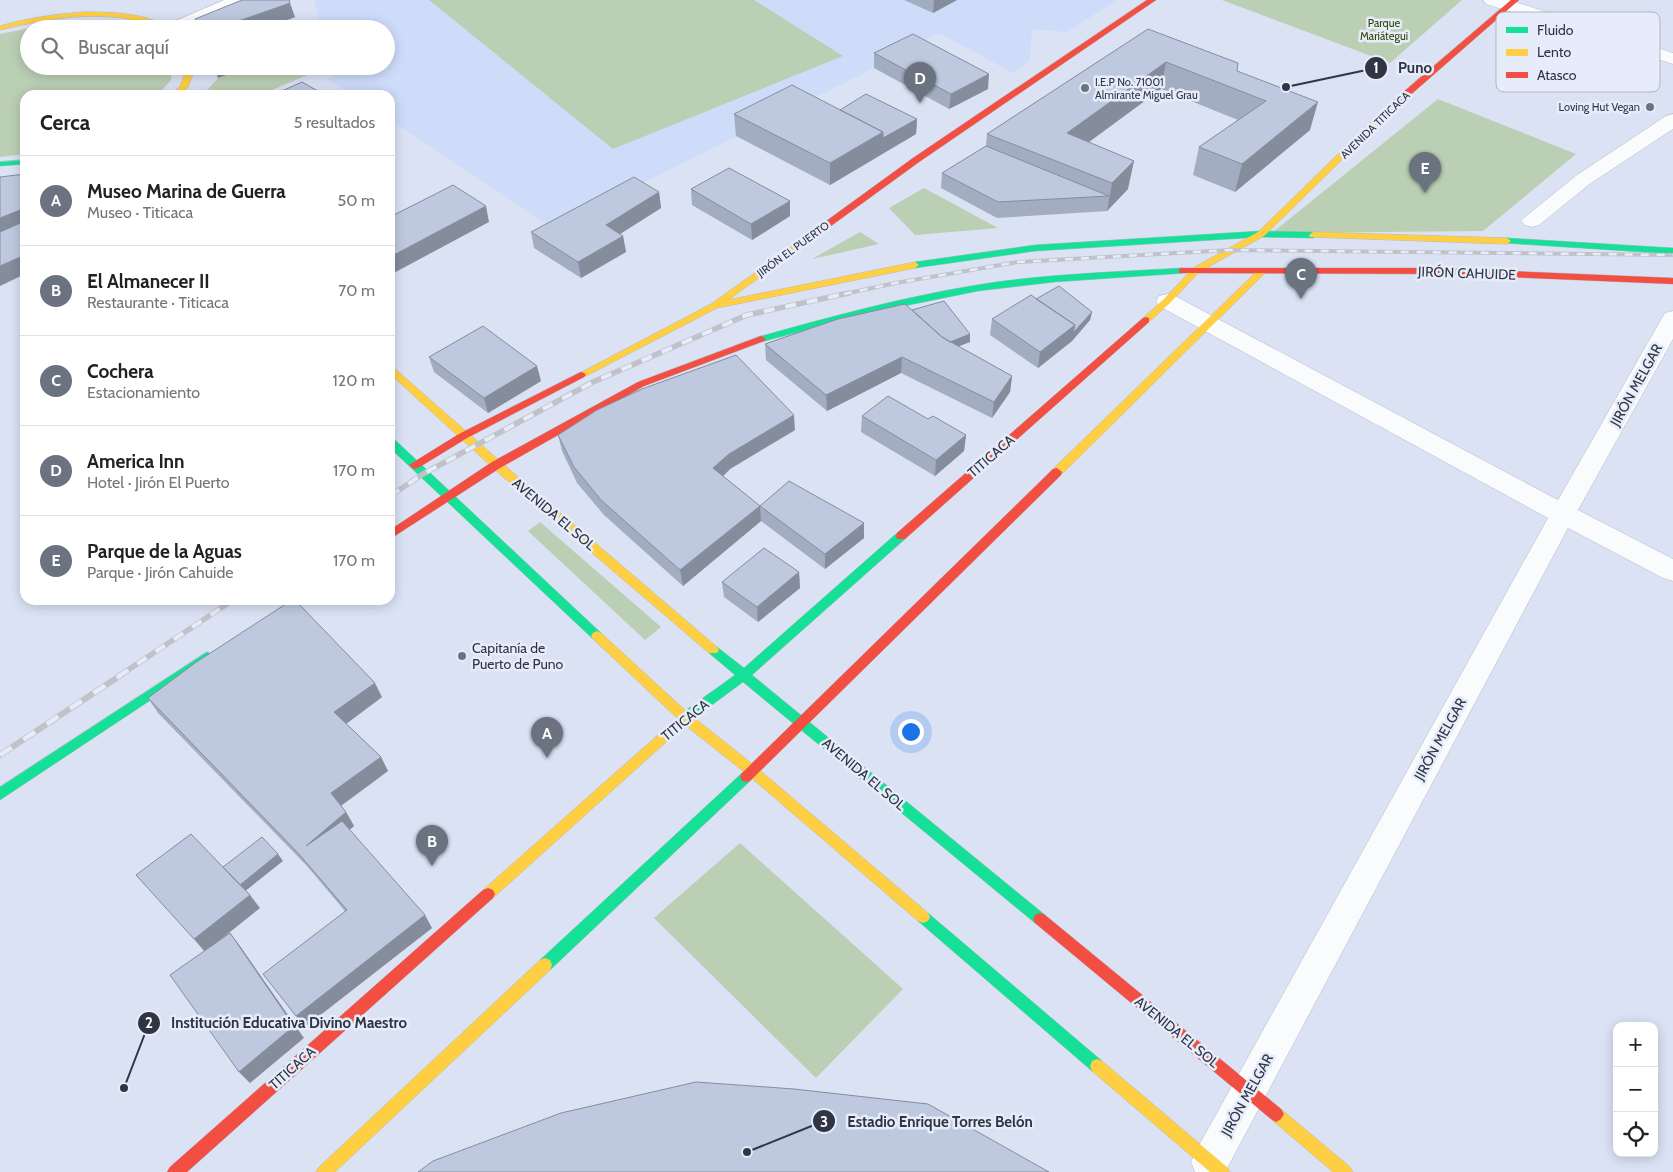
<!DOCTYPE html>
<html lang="es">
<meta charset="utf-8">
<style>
body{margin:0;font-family:Cabin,sans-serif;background:#f2f2f2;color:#222}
.controls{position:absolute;right:15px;bottom:15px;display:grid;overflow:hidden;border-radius:10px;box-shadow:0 2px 12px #0003}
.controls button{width:45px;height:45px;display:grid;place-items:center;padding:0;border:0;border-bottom:1px solid #e0e0e0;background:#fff;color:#222;font:25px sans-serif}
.you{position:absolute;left:910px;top:731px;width:18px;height:18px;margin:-12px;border:4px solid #fff;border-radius:50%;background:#1a73e8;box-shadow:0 0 0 8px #1a73e833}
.badge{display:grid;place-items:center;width:32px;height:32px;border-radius:50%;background:#6b7280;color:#fff;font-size:16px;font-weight:700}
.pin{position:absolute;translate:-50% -41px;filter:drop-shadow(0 1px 2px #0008)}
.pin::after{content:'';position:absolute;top:26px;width:18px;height:15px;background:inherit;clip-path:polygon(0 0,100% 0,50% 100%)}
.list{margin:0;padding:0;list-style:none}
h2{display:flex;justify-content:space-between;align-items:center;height:65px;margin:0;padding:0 20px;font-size:21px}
h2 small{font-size:16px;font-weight:400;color:#767676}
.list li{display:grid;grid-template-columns:32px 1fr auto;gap:15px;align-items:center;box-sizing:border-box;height:90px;padding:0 20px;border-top:1px solid #e0e0e0}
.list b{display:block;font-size:19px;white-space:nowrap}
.list p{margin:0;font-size:16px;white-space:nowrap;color:#767676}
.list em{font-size:16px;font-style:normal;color:#767676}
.icon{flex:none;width:28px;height:28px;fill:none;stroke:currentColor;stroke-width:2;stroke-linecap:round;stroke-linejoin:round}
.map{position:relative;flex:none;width:1673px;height:1172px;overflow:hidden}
.search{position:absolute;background:#fff;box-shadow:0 2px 12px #0003;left:20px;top:20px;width:375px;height:55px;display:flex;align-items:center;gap:12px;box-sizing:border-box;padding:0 18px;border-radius:28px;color:#767676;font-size:19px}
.panel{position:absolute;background:#fff;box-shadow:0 2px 12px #0003;left:20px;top:90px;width:375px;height:515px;border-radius:15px}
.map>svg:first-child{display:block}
.built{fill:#cedcfa}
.green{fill:#bbcfb5}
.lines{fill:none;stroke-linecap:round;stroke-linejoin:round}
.street-casing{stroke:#b4bac8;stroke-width:1}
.fast-casing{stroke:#b4bac8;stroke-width:1}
.slow-casing{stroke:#b4bac8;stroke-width:1}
.jam-casing{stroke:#b4bac8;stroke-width:1}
.street{fill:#f9fbfd;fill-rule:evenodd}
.fast{fill:#16e098;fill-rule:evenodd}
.slow{fill:#ffcf43;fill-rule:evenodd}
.jam{fill:#f24e42;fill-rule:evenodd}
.rail-far2-casing{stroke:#c0c2c7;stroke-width:4}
.rail-far1-casing{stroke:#c0c2c7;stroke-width:5.5}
.rail-casing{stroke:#c0c2c7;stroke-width:6}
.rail-far2{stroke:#e6ecf9;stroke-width:2.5;stroke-dasharray:8;stroke-linecap:butt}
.rail-far1{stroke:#e6ecf9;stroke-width:4;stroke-dasharray:11;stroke-linecap:butt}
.rail{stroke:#e6ecf9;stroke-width:4.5;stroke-dasharray:14;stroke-linecap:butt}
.wall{fill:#a3adc1}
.shaded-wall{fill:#858d9d}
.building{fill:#bec9e0;stroke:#858d9d}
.poi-dot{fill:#6b7280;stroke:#e6ecf9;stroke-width:2}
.labels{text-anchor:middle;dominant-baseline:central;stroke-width:5;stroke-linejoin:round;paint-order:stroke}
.far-park-label{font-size:11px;fill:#2e4602;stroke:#e6ecf9}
.far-poi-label{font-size:11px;fill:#2f3542;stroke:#e6ecf9;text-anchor:start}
.far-street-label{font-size:11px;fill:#2f3542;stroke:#e6ecf9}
.street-label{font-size:14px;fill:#2f3542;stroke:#e6ecf9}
.poi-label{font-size:14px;fill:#2f3542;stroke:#e6ecf9;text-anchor:start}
.key{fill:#e6ecf9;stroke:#afb5c2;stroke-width:1}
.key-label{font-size:14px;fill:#2f3542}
.leader{fill:none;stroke:#2f3542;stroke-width:2}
.callout-dot{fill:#2f3542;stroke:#e6ecf9;stroke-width:2}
.mark-label{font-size:15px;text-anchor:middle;font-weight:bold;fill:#fff}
.callout-label{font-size:15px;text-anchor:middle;font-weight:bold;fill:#2f3542;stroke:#e6ecf9;stroke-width:5;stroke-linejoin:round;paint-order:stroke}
</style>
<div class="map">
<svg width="1673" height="1172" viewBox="0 0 1673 1172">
<rect width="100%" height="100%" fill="#dae2f4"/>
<path class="built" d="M314,0H1117L1067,32L1032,29L1030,60L1013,73L939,33L874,68L553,228L390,120V95H352L328,79L350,66H386V29H322Z"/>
<path class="green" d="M429,0H754L843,56L613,149Z
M1222,0H1462L1390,63Z
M60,22L121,23L136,29H29V66H172L171,80L158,95H25V154L0,157V34Z
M251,66H304L310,74L260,95H203L218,78Z
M1438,99L1576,154L1483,231L1272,233Z
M924,188L998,228L915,235L889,208Z
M860,232L879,244L812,259Z
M540,522L661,627L645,640L528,531Z
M740,843L903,989L816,1078L654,918Z"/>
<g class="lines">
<defs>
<path id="street" d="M224,0H247L244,4L187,29H163L166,25Z
M1483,0H1509L1673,53V64L1486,4Z
M1673,114V129L1591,183L1539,225L1532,227L1525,225L1521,221L1525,217L1577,175L1666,116Z
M1167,294L1175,296L1558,500L1662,318L1665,313L1673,311V339L1578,510L1673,559V581L1663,578L1568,528L1225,1172H1195L1191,1162L1197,1149L1548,518L1159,306L1156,301L1159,296Z"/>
<path id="fast" d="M25,160V164L0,166V162Z
M1261,231L1313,232L1317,235L1313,238L1261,237L1035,251L915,268L911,265L915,262L1035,245Z
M1507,238L1673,248V254L1504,243V239Z
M1182,268L1185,269V273L1054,282L978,291L869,313L761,342L756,339L758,337C830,317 903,297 977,285C1044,274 1114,272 1182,268Z
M390,438L394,439L601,633L603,636L601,639H593L390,448Z
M901,532L905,533L906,536L905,539L752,675L1045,915L1047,919L1045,923L1040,925L1035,923L743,682L690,721L686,722L682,721L680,717L682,713L735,675L709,653L707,650L709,647H717L744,668L897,533Z
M207,652L211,654L213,657L211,660L0,800V787Z
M746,772L750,773L752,777L750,781L550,970L545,972L540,970L538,965L540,960L742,773Z
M923,911L928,913L1102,1061L1104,1066L1102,1071L1097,1073L1092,1071L918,921L916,917L918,913Z"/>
<path id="slow" d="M85,12C112,12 148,13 171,29C155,29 139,21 123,18C80,13 41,20 0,30V26C28,18 56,14 85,12Z
M188,66H196L188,87L180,95H172L180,86Z
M1394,100L1401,102L1264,236L1199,272L1170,303L1149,322H1143V318L1164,299L1193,268L1258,232Z
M1313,232L1507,238L1511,241L1507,244L1310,237L1309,235Z
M810,234L813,235V239L728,300L915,262L919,265L915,268L717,308L584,377H578L576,375L711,304Z
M1261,269L1265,272L1264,274L1061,475H1053L1052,472L1053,469L1258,270Z
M390,366L393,367L510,470L717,647L719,650L717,653H709L502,476L390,374Z
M597,631L601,633L687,712L756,767L928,913L930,917L928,921L923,923L918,921L748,775L685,725L493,898L488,900L483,898L481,894L483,890L677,718L593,639L591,636L593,633Z
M545,958L550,960L552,965L550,970L335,1172H316L319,1167L540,960Z
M1097,1059L1102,1061L1227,1167L1230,1172H1210L1092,1071L1090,1066L1092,1061Z
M1276,1106L1281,1109L1350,1167L1353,1172H1333L1271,1119L1268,1114L1271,1109Z"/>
<path id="jam" d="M1147,0H1156L919,162L813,239H807V235L913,158Z
M1511,0H1519L1400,104H1394V100Z
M1182,268H1437L1673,278V284L1437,274L1179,273V269Z
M1146,317L1149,318V322L905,539H897L896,536L897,533L1143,318Z
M761,336L766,339L764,341L644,386L500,468L390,539V530L492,462L638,382Z
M581,372L584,373L586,375L584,377L467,438L418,468L414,469L409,465L459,434Z
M1057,468L1062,472L1061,475L750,781L746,782L742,781L740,777L742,773L1053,469Z
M488,888L493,890L495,894L493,898L187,1172H167L170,1167L483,890Z
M1040,913L1045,915L1281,1109L1284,1114L1281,1119L1276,1122L1271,1119L1035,923L1033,919L1035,915Z"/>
</defs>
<use href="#street" class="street-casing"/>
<use href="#fast" class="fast-casing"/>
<use href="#slow" class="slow-casing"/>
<use href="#jam" class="jam-casing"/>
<use href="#street" class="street"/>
<use href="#fast" class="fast"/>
<use href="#slow" class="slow"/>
<use href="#jam" class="jam"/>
<defs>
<path id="rail-far2" d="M844,294L896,283L1018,262L1230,250L1673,255"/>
<path id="rail-far1" d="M390,496L423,474L593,382L747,315L849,293
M119,676L233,600"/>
<path id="rail" d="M0,755L121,675"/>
</defs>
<use href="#rail-far2" class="rail-far2-casing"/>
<use href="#rail-far1" class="rail-far1-casing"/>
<use href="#rail" class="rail-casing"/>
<use href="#rail-far2" class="rail-far2"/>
<use href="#rail-far1" class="rail-far1"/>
<use href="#rail" class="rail"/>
</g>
<path class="wall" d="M904,0H957L933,13Z
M295,17L263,29H199L195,19Z
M1148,29L1237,71L1310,130L1235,192L1193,175L1199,147L1238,120L1161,89L1089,142L1128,189L1107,211L997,218L941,188L942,173L986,146L987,134Z
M874,53L988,89L949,109L874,68Z
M840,110L917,119L916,134L830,185L736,136L734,114Z
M691,189L790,201V216L752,240L692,205Z
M659,192L661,208L620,234L623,236L626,252L581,278L534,248L531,232Z
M912,310L970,342L958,346L1012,376L1010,392L992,418L901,373L827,411L766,360L765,344Z
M1092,312L1090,320L1072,341L1038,368L990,335L992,319Z
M429,357L541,381L488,413L434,372Z
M862,416L928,419L966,435L964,451L935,476L861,432Z
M795,430L730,469L723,476L760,506L864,523V538L825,569L761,521L683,586L604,515L577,483L562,451L558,435Z
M799,572L800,588L758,622L724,597L722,582Z
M382,697L346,724L381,757L388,771L341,806L346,812L354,826L349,830L432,928L305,1027L345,911L307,866L158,713L148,698Z"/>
<path class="shaded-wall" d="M934,0H957L933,13Z
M290,3L295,17L263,29H216Z
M1166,62L1161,89L1063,161L1067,133Z
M226,66H251L218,78L215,70Z
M989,74L988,89L949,109L951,94Z
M1318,102L1310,130L1235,192L1242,164Z
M917,119L916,134L830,185V163L883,132Z
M1134,161L1128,189L1107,211L1112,183Z
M659,192L661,208L609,241L606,225Z
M790,201V216L752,240L751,224Z
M486,206L489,222L390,275V257Z
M25,208V227L0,238V218Z
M623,236L626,252L581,278L578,262Z
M25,255V274L0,286V266Z
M1092,312L1090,320L1072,341L1038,368L1040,352Z
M970,334V342L941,353L942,345Z
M902,357L901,373L827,411L826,395Z
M537,366L541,381L488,413L484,398Z
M1012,376L1010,392L992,418L994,402Z
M794,415L795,430L730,469L715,484L713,468L729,454Z
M966,435L964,451L935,476L936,460Z
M760,506L761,521L683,586L680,570Z
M864,523V538L825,569V554Z
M799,572L800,588L758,622L757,607Z
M375,683L382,697L342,727L334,712Z
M381,757L388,771L339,807L331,793Z
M346,812L354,826L315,860L306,846Z
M278,854L283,861L244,892L239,885Z
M250,895L260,908L205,952L194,939Z
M425,915L432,928L305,1027L296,1016Z
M230,933L240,946L304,1038L250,1083L239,1072Z"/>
<path class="building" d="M242,0H289L290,3L216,29H205L195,19Z
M1148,29L1238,63L1237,71L1318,102L1242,164L1199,147L1266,101L1166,62L1067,133L1134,161L1112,183L987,134Z
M913,34L989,74L951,94L874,53Z
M213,66H226L215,70Z
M302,82L325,95H273Z
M792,85L883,132L830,163L734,114Z
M866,94L917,119L883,138V132L840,110Z
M986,146L1109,196L998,202L942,173Z
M729,168L790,201L751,224L691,189Z
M25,174V208L0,218V177Z
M634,177L659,192L606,225L623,236L578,262L531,232Z
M453,185L486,206L390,257V217Z
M25,221V255L0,266V232Z
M1059,286L1092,312L1073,333L1075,325L1036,299Z
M1031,295L1075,325L1040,352L992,319Z
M944,301L970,334L950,342L942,337L912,310Z
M905,304L942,337L1012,376L994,402L902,357L826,395L765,344L838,319Z
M483,326L537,366L484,398L429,357Z
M736,355L794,415L729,454L713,468L760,506L680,570L601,500L574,467L558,435L597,410L642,389Z
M888,396L928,419L933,416L966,435L936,460L862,416Z
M789,481L864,523L825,554L760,506Z
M764,548L799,572L757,607L722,582Z
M292,600H295L375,683L334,712L381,757L331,793L346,812L306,846L342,821L425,915L296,1016L263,974L347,910L298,853L148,698L195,663Z
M191,834L250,895L194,939L136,875Z
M262,837L278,854L240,885L223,867Z
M230,933L294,1026L239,1072L170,975Z
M696,1082L794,1089L928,1104L1049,1172H418L433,1161L561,1113Z"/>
<g class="poi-dot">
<circle cx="1085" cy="88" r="5"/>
<circle cx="1650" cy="107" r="5"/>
<circle cx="462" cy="656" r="5"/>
</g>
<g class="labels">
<g class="far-park-label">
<text x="1384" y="23">Parque<tspan x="1384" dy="13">Mariátegui</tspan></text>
</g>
<g class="far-poi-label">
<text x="1095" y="82">I.E.P No. 71001<tspan x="1095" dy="13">Almirante Miguel Grau</tspan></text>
<text x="1640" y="107" text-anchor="end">Loving Hut Vegan</text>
</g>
<g class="far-street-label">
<text transform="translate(1375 125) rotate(-44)">AVENIDA TITICACA</text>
<text transform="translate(793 249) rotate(-36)">JIRÓN EL PUERTO</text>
</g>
<g class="street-label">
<text transform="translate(1467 273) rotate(2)">JIRÓN CAHUIDE</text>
<text transform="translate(1636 385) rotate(-61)">JIRÓN MELGAR</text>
<text transform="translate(991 456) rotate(-41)">TITICACA</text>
<text transform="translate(554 514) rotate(40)">AVENIDA EL SOL</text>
<text transform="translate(685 720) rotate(-39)">TITICACA</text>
<text transform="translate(1440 739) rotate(-61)">JIRÓN MELGAR</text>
<text transform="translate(864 774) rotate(40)">AVENIDA EL SOL</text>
<text transform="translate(1177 1032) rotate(39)">AVENIDA EL SOL</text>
<text transform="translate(292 1068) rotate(-42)">TITICACA</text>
<text transform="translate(1247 1095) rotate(-61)">JIRÓN MELGAR</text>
</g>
<g class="poi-label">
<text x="472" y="648">Capitanía de<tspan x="472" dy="16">Puerto de Puno</tspan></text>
</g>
</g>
<rect x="1496" y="12" width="164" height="80" rx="8" class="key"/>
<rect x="1506" y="27" width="22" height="6" fill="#16e098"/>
<rect x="1506" y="49" width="22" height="7" fill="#ffcf43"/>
<rect x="1506" y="72" width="22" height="6" fill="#f24e42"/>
<g class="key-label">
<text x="1537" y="35">Fluido</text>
<text x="1537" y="57">Lento</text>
<text x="1537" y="80">Atasco</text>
</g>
<path class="leader" d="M1286 87L1376 68M124 1088L149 1023M747 1152L824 1121"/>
<g class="callout-dot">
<circle cx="1286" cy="87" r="5"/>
<circle cx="124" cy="1088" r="5"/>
<circle cx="747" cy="1152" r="5"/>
<circle cx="1376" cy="68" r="12"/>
<circle cx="149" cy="1023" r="12"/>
<circle cx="824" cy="1121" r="12"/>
</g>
<g class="mark-label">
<text x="1376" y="73">1</text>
<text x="149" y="1028">2</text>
<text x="824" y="1127">3</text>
</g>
<g class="callout-label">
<text x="1415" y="73">Puno</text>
<text x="289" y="1028">Institución Educativa Divino Maestro</text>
<text x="940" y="1127">Estadio Enrique Torres Belón</text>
</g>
</svg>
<div class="controls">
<button>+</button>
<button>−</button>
<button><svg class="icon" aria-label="locate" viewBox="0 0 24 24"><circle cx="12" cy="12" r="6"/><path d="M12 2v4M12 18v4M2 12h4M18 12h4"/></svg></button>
</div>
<div class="you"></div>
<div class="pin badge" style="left:547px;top:758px">A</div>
<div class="pin badge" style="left:432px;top:866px">B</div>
<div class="pin badge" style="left:1301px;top:299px">C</div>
<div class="pin badge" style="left:920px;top:103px">D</div>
<div class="pin badge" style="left:1425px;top:193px">E</div>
<div class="search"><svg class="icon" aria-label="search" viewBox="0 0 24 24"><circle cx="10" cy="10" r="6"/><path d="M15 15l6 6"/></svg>Buscar aquí</div>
<section class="panel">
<h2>Cerca<small>5 resultados</small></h2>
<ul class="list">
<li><span class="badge">A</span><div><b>Museo Marina de Guerra</b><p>Museo · Titicaca</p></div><em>50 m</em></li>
<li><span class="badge">B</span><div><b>El Almanecer II</b><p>Restaurante · Titicaca</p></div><em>70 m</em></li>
<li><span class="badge">C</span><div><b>Cochera</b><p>Estacionamiento</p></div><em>120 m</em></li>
<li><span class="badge">D</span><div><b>America Inn</b><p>Hotel · Jirón El Puerto</p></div><em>170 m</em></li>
<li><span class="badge">E</span><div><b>Parque de la Aguas</b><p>Parque · Jirón Cahuide</p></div><em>170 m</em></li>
</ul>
</section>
</div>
